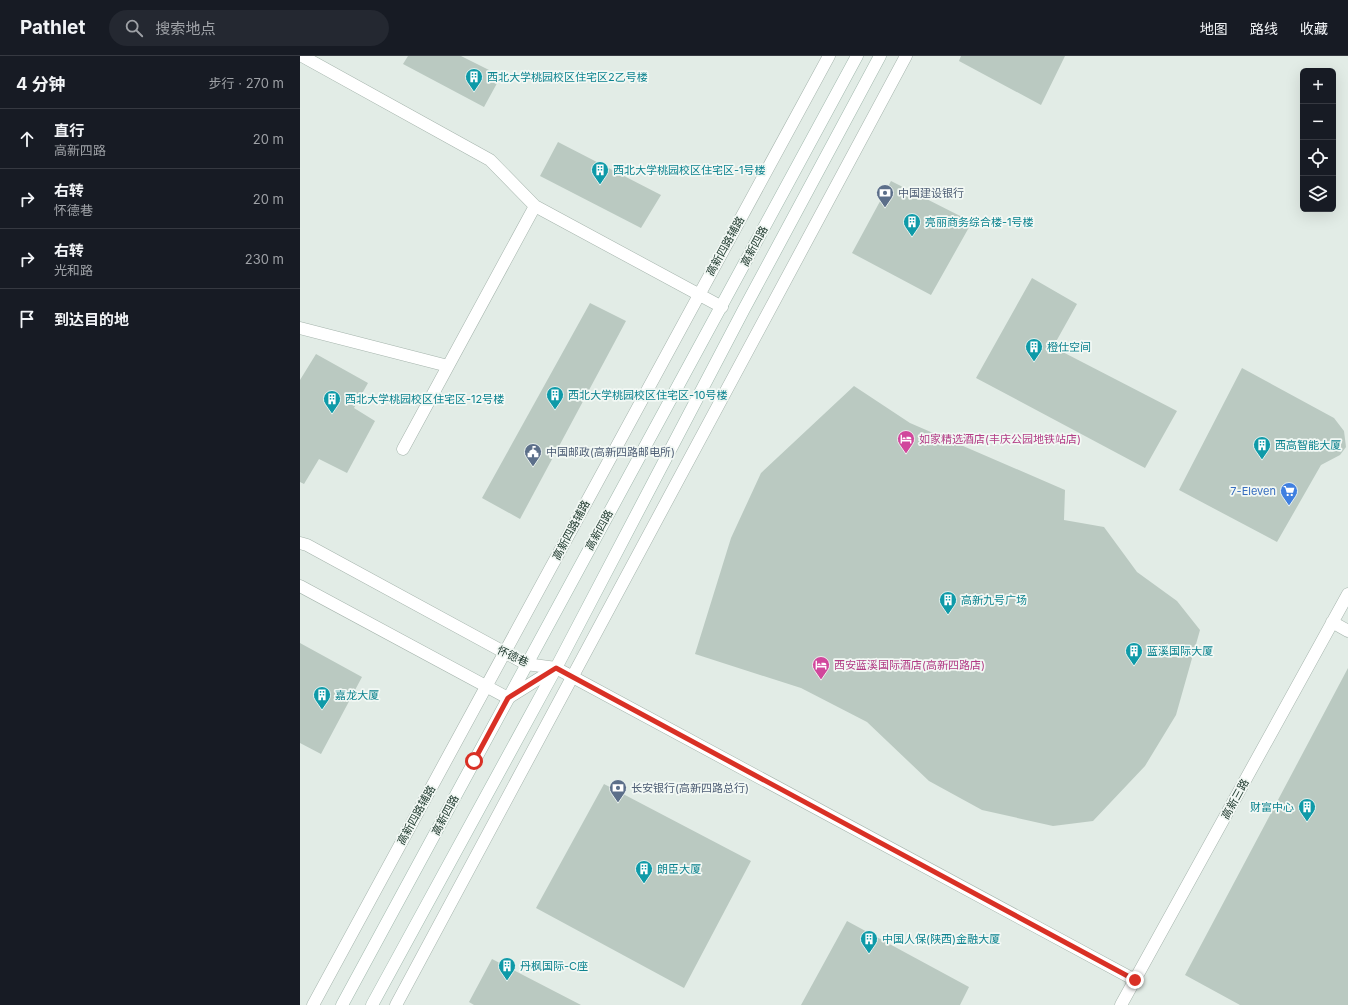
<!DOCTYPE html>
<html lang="zh">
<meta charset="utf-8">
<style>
body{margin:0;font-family:Inter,"Noto Sans SC",sans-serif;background:#242831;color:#f1f3f6}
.controls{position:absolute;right:12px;top:12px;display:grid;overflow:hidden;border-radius:6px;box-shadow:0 4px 16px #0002}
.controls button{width:36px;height:36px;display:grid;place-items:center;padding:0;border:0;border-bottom:1px solid #363941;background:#171b24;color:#f1f3f6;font:20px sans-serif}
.stop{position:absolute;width:12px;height:12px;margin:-9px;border:3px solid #d93025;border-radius:50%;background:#fff}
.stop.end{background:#d93025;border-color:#fff;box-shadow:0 1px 4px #0008}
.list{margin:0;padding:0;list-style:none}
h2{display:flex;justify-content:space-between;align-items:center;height:52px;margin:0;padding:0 16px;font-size:17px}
h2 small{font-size:13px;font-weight:400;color:#9ea1a6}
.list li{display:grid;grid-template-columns:26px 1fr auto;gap:12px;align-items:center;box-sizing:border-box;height:60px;padding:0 16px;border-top:1px solid #363941}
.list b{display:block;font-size:15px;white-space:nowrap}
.list p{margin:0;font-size:13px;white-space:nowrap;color:#9ea1a6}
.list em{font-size:13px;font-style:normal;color:#9ea1a6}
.icon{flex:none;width:22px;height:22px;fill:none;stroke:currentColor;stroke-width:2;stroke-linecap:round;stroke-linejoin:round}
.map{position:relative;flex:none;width:1048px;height:949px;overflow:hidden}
header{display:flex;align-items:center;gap:24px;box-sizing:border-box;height:56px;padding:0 20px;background:#171b24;border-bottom:1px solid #363941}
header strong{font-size:19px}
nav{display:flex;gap:22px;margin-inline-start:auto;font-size:14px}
.search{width:280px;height:36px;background:#242831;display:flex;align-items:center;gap:10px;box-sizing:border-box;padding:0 14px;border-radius:22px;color:#9ea1a6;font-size:15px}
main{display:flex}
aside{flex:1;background:#171b24}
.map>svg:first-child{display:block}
.building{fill:#bac9c1}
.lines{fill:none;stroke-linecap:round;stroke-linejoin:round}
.minor-casing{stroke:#a5b4ac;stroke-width:13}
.tertiary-casing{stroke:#a5b4ac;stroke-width:13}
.secondary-casing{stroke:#a0b7ac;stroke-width:13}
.minor{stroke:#fff;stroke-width:12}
.tertiary{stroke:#fff;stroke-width:12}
.secondary{stroke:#fff;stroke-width:12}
.route{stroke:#d93025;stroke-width:5}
.labels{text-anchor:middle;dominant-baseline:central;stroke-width:3.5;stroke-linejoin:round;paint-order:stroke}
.culture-label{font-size:11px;fill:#0d838f;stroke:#f2f8f4;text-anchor:start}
.service-label{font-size:11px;fill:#4e5e75;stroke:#f2f8f4;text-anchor:start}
.street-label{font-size:11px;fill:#223c31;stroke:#f2f8f4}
.hotel-label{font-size:11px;fill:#b23c85;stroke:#f2f8f4;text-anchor:start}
.shop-label{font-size:11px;fill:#366cbe;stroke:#f2f8f4;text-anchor:end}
</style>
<header>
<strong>Pathlet</strong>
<div class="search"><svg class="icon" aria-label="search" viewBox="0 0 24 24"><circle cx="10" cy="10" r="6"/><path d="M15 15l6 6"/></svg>搜索地点</div>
<nav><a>地图</a><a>路线</a><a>收藏</a></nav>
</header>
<main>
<aside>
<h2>4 分钟<small>步行 · 270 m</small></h2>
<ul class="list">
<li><svg class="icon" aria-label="ahead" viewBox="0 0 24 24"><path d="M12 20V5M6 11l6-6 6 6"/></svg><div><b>直行</b><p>高新四路</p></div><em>20 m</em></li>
<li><svg class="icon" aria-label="right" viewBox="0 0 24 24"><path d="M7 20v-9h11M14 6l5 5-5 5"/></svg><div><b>右转</b><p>怀德巷</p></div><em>20 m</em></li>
<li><svg class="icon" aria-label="right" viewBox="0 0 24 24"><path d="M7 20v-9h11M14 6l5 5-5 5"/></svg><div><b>右转</b><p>光和路</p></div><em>230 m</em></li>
<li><svg class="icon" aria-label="arrive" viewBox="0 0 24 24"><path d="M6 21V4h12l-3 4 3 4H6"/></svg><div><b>到达目的地</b></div></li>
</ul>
</aside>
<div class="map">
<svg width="1048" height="949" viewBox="0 0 1048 949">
<rect width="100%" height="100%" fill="#e2ece6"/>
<path class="building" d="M108,0H161L201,20L184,51L103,8Z
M661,0H765L741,49L659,5Z
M258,86L361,139L341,172L240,120Z
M591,125L672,166L631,239L552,197Z
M732,222L777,248L753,291L877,355L845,412L676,322Z
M290,247L326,265L220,463L182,442Z
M16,298L68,327L54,352L75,365L47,417L19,403L4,428L0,426V324Z
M942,312L1034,362L1044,375L1046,391L1040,399L1021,409L977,486L879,434Z
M554,330L610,367L765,434L764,464L804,471L837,516L877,545L900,574L876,659L845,710L793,765L753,770L682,754L629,725L567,666L501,632L395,598L431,482L461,417Z
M0,587L62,621L21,698L0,687Z
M1048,612V949H940L885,919Z
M304,728L451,805L384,932L236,852Z
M547,865L669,931L660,949H501Z
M192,903L281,949H174L169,946Z"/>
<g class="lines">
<defs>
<path id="minor" d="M2,0L190,104L235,150L422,251
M0,272L148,310
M103,393L235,150
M13,949L529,0
M96,949L606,0"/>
<path id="tertiary" d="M0,487L7,489L226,608L256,612L835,924
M0,530L208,642L256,612
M1032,566L1048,575
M821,949L1048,538"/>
<path id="secondary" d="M42,949L557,0
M72,949L256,612L443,255L580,0"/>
</defs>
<use href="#minor" class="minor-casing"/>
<use href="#tertiary" class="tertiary-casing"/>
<use href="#secondary" class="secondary-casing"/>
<use href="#minor" class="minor"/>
<use href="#tertiary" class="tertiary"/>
<use href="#secondary" class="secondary"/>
</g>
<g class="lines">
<path class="route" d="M174,705L208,642L256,612L835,924"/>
</g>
<defs>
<symbol id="building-pin" viewBox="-11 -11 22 30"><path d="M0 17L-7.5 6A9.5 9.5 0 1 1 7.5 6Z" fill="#0f9aa8" stroke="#f2f8f4"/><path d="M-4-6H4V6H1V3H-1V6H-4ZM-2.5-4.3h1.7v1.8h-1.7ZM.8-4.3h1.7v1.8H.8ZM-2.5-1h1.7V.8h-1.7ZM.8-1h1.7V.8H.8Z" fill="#fff"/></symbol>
<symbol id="bank-pin" viewBox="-11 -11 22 30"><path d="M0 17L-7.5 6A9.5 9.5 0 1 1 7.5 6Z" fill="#5c6f8a" stroke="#f2f8f4"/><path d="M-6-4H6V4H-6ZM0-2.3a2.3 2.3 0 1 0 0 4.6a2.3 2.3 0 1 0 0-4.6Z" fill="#fff"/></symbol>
<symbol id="hotel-pin" viewBox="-11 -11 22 30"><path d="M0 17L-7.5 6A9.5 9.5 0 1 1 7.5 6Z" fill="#d1479c" stroke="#f2f8f4"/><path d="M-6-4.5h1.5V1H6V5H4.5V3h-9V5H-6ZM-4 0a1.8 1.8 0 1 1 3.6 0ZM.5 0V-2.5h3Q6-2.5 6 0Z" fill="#fff"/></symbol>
<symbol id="civic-pin" viewBox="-11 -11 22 30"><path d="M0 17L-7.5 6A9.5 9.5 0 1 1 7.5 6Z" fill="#5c6f8a" stroke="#f2f8f4"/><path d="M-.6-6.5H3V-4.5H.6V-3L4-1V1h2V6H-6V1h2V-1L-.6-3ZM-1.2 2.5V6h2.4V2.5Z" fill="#fff"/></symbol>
<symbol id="supermarket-pin" viewBox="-11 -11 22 30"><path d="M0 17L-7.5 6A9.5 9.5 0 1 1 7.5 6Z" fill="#3f7fe0" stroke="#f2f8f4"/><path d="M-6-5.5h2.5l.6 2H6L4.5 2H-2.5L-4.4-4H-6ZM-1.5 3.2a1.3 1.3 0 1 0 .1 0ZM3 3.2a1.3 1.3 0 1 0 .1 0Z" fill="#fff"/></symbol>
</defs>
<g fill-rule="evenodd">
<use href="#building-pin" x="164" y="11" width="20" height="27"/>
<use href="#building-pin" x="290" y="104" width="20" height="27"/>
<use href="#bank-pin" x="575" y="127" width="20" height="27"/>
<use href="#building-pin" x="602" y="156" width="20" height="27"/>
<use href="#building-pin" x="724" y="281" width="20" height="27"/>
<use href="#building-pin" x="245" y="329" width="20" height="27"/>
<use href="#building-pin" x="22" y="333" width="20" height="27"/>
<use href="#hotel-pin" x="596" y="373" width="20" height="27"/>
<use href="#building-pin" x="952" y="379" width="20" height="27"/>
<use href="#civic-pin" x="223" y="386" width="20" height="27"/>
<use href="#supermarket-pin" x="979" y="425" width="20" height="27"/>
<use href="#building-pin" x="638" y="534" width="20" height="27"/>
<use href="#building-pin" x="824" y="585" width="20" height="27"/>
<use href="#hotel-pin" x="511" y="599" width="20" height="27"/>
<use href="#building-pin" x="12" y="629" width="20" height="27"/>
<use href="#bank-pin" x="308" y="722" width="20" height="27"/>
<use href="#building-pin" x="997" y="741" width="20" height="27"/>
<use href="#building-pin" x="334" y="803" width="20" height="27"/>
<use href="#building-pin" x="559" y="873" width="20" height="27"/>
<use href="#building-pin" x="197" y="900" width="20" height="27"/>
</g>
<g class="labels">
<g class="culture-label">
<text x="187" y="21">西北大学桃园校区住宅区2乙号楼</text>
<text x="313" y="114">西北大学桃园校区住宅区-1号楼</text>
<text x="625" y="166">亮丽商务综合楼-1号楼</text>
<text x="747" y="291">橙仕空间</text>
<text x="268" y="339">西北大学桃园校区住宅区-10号楼</text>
<text x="45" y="343">西北大学桃园校区住宅区-12号楼</text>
<text x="975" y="389">西高智能大厦</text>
<text x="661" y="544">高新九号广场</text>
<text x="847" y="595">蓝溪国际大厦</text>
<text x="35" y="639">嘉龙大厦</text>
<text x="994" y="751" text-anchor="end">财富中心</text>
<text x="357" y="813">朗臣大厦</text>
<text x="582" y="883">中国人保(陕西)金融大厦</text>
<text x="220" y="910">丹枫国际-C座</text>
</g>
<g class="service-label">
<text x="598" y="137">中国建设银行</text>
<text x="246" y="396">中国邮政(高新四路邮电所)</text>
<text x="331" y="732">长安银行(高新四路总行)</text>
</g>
<g class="street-label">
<text transform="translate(425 190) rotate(-61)">高新四路辅路</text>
<text transform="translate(454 190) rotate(-62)">高新四路</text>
<text transform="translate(271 474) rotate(-62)">高新四路辅路</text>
<text transform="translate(299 474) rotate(-61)">高新四路</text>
<text transform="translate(213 600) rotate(25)">怀德巷</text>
<text transform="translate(935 743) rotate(-61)">高新三路</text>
<text transform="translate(116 759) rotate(-61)">高新四路辅路</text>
<text transform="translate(145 759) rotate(-62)">高新四路</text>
</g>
<g class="hotel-label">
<text x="619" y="383">如家精选酒店(丰庆公园地铁站店)</text>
<text x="534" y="609">西安蓝溪国际酒店(高新四路店)</text>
</g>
<g class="shop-label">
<text x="976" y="435">7-Eleven</text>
</g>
</g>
</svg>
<div class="controls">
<button>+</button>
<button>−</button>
<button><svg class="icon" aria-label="locate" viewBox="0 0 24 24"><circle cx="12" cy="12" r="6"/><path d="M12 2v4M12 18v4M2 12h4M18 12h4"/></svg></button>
<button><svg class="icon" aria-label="layers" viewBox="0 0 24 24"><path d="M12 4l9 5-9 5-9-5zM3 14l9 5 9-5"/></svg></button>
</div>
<div class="stop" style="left:174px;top:705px"></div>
<div class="stop end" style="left:835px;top:924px"></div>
</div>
</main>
